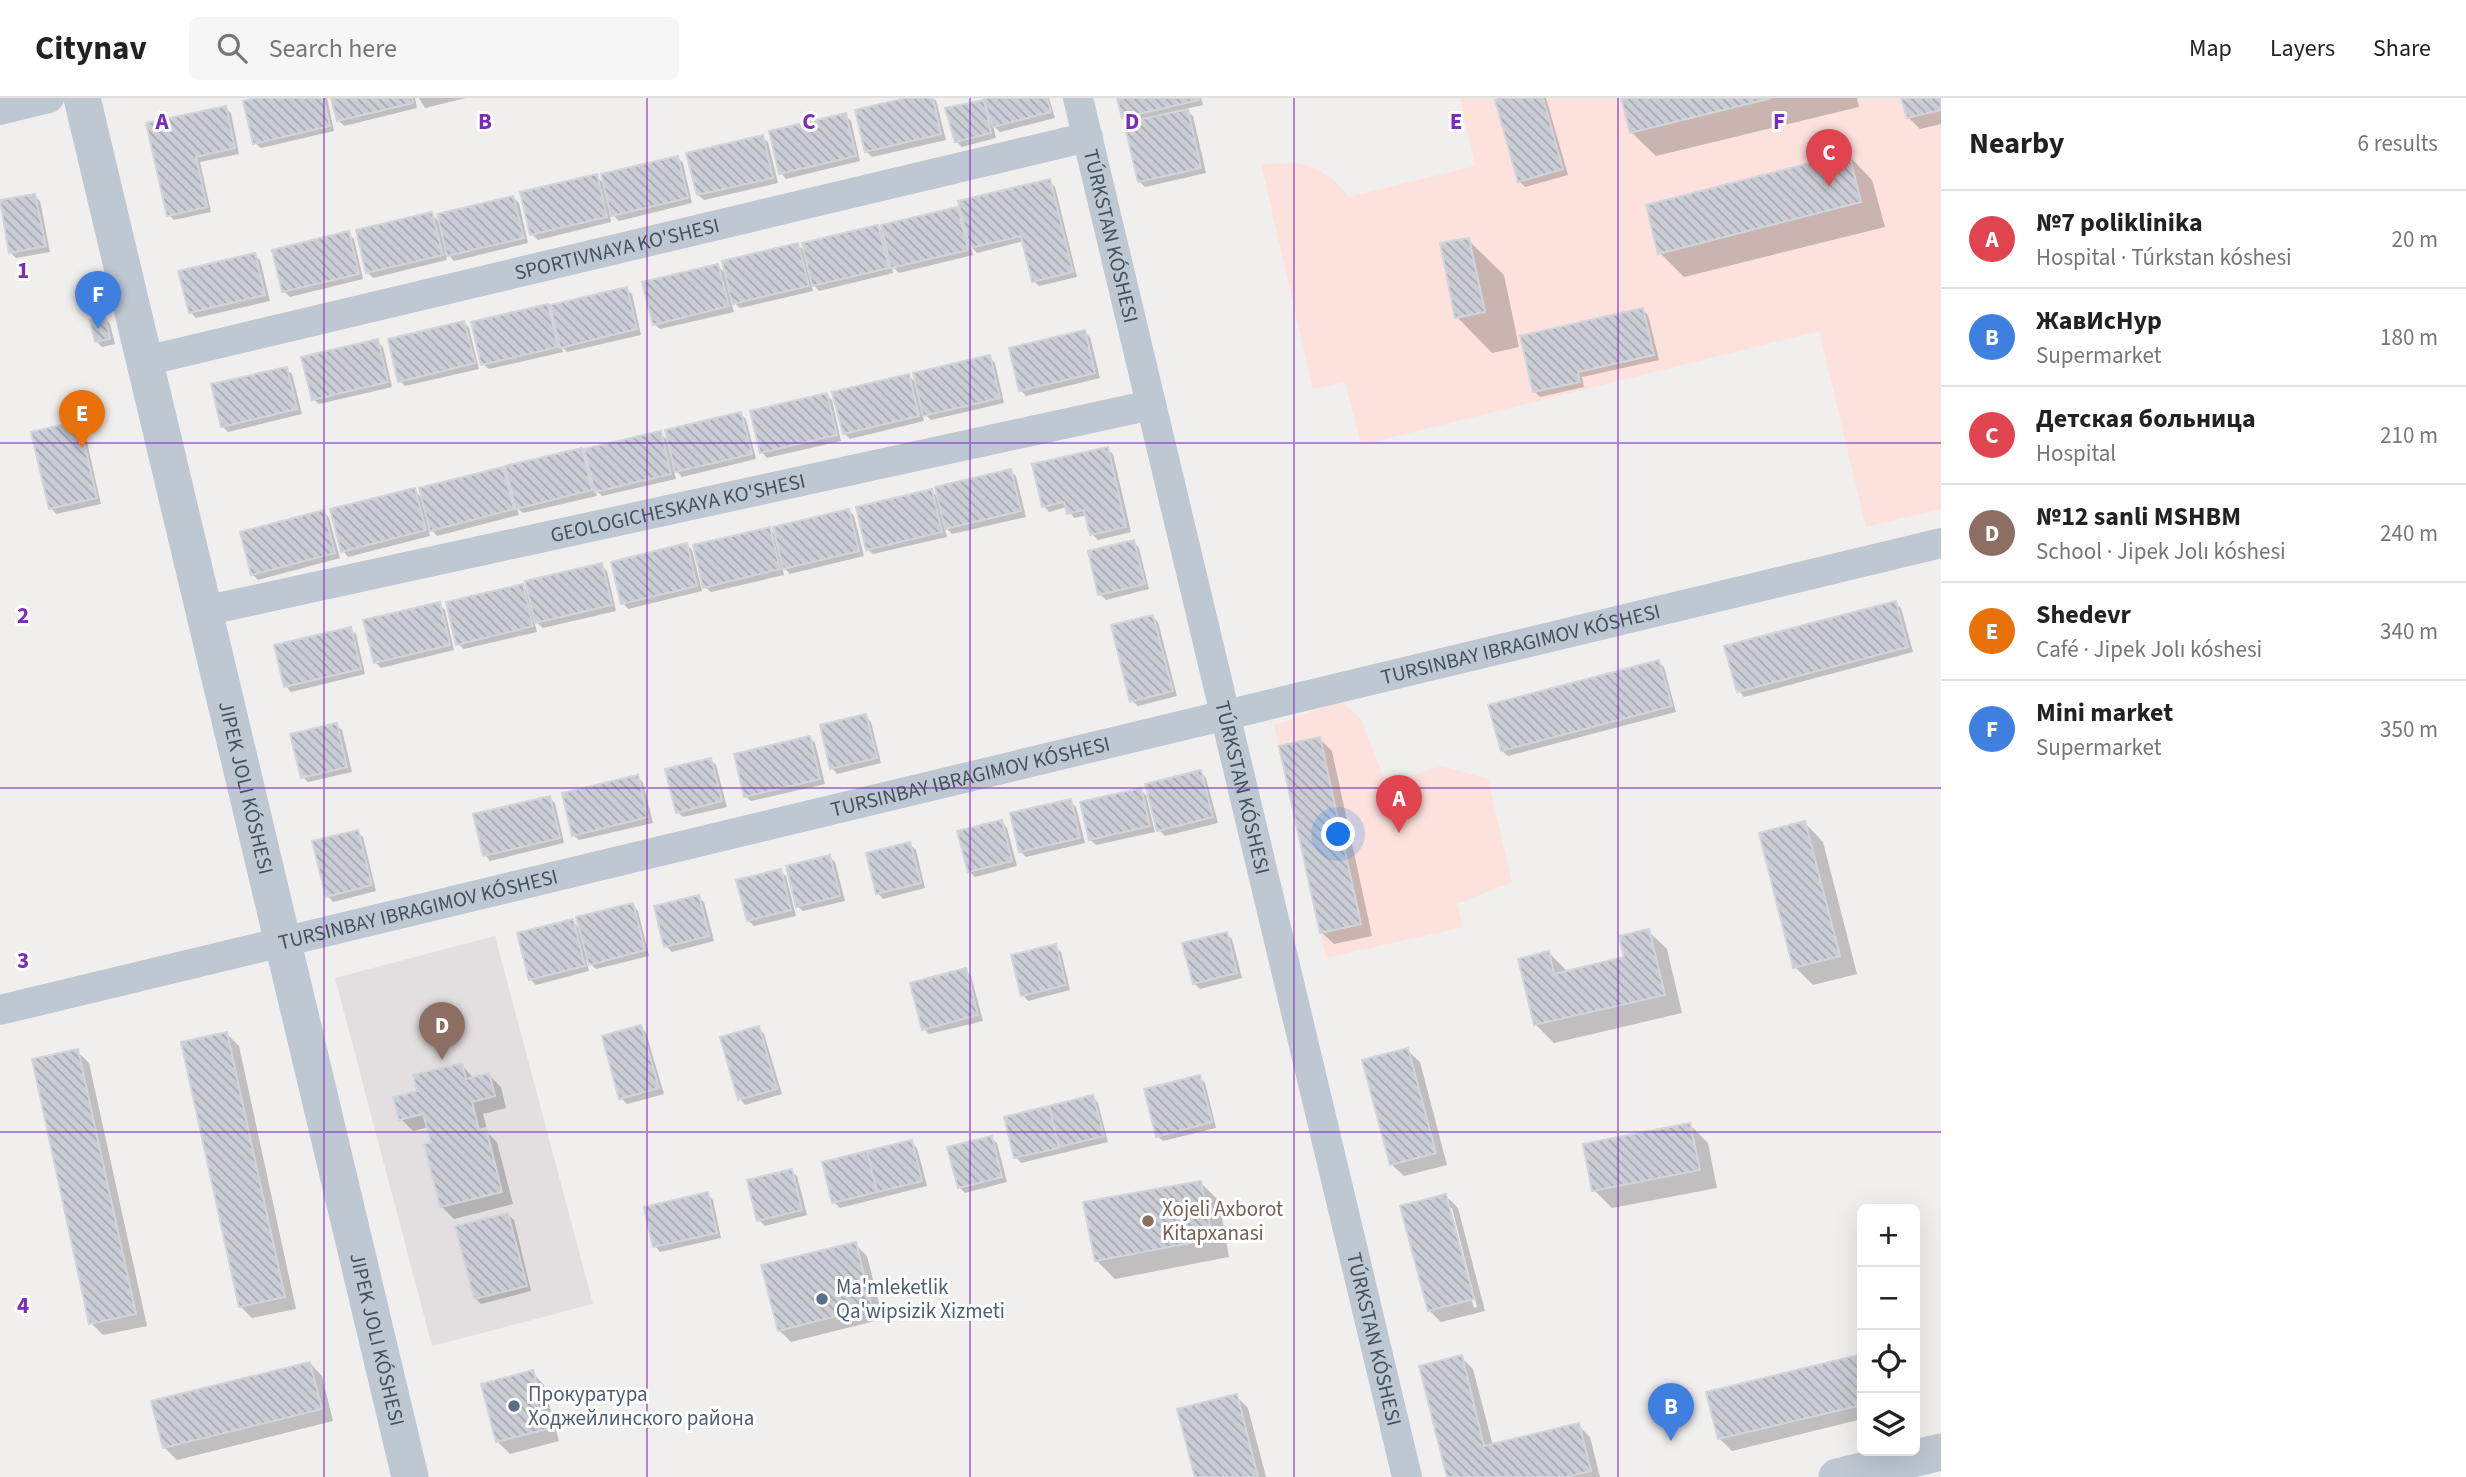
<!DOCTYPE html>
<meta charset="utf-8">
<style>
body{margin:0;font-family:"Source Sans 3",sans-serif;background:#f6f6f6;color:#222}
.controls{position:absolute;right:21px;bottom:21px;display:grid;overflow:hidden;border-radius:10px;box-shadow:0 7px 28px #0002}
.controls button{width:63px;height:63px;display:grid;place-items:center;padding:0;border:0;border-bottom:2px solid #e0e0e0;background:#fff;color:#222;font:35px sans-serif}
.you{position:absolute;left:1339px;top:737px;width:24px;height:24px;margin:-18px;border:5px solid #fff;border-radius:50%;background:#1a73e8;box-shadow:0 0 0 10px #1a73e833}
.badge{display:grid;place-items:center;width:46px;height:46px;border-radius:50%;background:#b45309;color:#fff;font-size:23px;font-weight:700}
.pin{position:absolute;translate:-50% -58px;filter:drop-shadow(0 2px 4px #0008)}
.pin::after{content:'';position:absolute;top:37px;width:24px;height:21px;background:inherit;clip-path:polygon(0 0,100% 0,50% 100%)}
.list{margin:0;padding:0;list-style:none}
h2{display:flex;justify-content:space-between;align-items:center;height:91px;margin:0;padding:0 28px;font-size:30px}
h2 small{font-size:23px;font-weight:400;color:#767676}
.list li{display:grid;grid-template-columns:46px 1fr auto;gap:21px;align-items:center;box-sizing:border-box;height:98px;padding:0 28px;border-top:2px solid #e0e0e0}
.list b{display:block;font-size:26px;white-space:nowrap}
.list p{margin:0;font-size:23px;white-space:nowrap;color:#767676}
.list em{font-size:23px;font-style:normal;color:#767676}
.icon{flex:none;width:38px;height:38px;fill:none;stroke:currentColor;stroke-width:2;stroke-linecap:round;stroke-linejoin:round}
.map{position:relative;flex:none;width:1941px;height:1379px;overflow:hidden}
header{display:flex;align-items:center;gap:42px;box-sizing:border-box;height:98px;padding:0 35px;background:#fff;border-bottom:2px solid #e0e0e0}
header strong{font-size:33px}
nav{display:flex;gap:38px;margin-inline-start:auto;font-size:24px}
.search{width:490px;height:63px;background:#f6f6f6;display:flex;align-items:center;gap:18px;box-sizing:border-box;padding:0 24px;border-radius:10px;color:#767676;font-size:26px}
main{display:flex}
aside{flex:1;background:#fff}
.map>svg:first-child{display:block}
.education{fill:#e3dfe0}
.medical{fill:#fde1dd}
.shadow{fill:#0003;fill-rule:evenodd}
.building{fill:url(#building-back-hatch);stroke:#d2d4db;stroke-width:2}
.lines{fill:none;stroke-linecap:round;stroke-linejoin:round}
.minor{stroke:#bec8d2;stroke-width:30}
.tertiary{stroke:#bec8d2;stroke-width:37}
.grid{fill:none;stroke:#7b2cbf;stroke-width:2;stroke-opacity:0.55}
.education-dot{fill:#8d6e63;stroke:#fff;stroke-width:2.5}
.service-dot{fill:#5c6f8a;stroke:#fff;stroke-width:2.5}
.labels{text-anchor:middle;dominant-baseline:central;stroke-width:6;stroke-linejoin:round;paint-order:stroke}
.street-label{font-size:21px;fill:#45515e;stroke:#fff}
.education-label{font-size:21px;fill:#785e54;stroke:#fff;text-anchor:start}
.service-label{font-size:21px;fill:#4e5e75;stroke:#fff;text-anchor:start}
.grid-label{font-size:23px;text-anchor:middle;font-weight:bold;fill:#7b2cbf;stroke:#fff;stroke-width:6;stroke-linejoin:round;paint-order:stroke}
</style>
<header>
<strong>Citynav</strong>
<div class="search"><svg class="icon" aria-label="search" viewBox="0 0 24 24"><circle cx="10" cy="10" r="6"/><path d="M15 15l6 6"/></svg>Search here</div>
<nav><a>Map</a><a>Layers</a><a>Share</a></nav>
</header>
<main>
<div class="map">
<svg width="1941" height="1379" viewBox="0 0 1941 1379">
<defs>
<pattern id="building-back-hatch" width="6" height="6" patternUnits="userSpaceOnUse" patternTransform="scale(1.75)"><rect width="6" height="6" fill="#cacdd4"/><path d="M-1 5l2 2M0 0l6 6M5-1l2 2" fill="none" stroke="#a6a9af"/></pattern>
</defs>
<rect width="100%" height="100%" fill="#f1eeee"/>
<path class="education" d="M495,838L593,1206L432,1248L335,880Z"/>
<path class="medical" d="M1460,0H1941V411L1866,429L1819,233L1361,347L1345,284L1313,291L1261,66L1298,65L1316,70L1334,82L1349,99L1475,68Z
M1341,603L1361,621L1386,685L1442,668L1488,681L1512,784L1457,806L1463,829L1326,860L1274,627Z"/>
<path class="shadow" d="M264,0H327L334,33L261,50L255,45Z
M333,0H415L417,10L344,28L338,22Z
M419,0H466L425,10Z
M914,0L936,2L946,42L872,59L867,54Z
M985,0H1049L1055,20L1000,34L993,27L996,40L962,49L956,43L947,11L986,3Z
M1119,0H1201L1203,7L1186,11L1193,18L1206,75L1145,89L1139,83L1130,25L1123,19Z
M1509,0H1546L1568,77L1525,89L1519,83Z
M1623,0H1857L1859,9L1656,58L1631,34Z
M1903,0H1941V26L1920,31L1908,19Z
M225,10L231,15L239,56L200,64L211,114L174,122L169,117L149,26Z
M845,17L851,23L860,63L786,81L781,75Z
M762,39L768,44L778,85L704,102L698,97Z
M1848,57L1872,82L1885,129L1684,179L1660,155Z
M677,59L683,65L692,105L619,123L609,113L611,124L538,142L532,136L596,78L606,88Z
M1049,83L1055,89L1077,179L1039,188L1034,183L1024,143L977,155L971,148L973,157L899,175L892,168L893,175L819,193L811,184L813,193L740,210L730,201L734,214L660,231L654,226L718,168L727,177L798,147L807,156L878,129L885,136L957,111L963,117Z
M35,98L40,103L50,154L16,160L10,154Z
M513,99L519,105L528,145L454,163L445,153L447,162L373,180L367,174L432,116L441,126Z
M348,135L354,141L363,181L290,199L284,193Z
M1468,142L1504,177L1519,249L1492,255L1457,219Z
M254,157L260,162L270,203L196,220L190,214Z
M626,191L632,196L641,237L567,254L561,248L563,254L489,271L483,266L547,208L554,215Z
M1643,212L1648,217L1659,262L1582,279L1584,289L1540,299L1534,293Z
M105,220L110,226L115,246L102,249L96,243Z
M464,224L469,230L479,271L405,288L400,283Z
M1085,234L1090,239L1100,280L1026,298L1021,292Z
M377,243L383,249L392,289L319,306L313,301Z
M989,259L995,265L1004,305L931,322L921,313L924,323L850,341L844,335L908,277L918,287Z
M286,271L292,276L302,316L228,334L222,328Z
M826,297L832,302L841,343L767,360L762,354Z
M741,316L746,321L756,361L682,379L673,369L676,381L602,398L595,392L597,398L523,415L517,410L519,417L437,438L428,428L430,438L348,459L343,453L414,392L423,401L503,371L509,377L581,352L588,359L660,335L670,345Z
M78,325L84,331L101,406L56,416L51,410Z
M1107,351L1113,356L1131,434L1098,442L1092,436L1088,417L1074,420L1067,409L1049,414L1044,408Z
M1010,373L1016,378L1026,419L952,436L944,428L947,439L873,456L868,451L932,393L939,401Z
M849,412L854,418L864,458L790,476L782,468L784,477L711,494L705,489L769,431L777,438Z
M324,414L329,420L340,460L258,482L252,476Z
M1134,444L1139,450L1149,491L1106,502L1100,496Z
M687,447L692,452L702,493L628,511L623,505Z
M601,467L607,473L616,513L543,530L534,522L537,534L464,551L458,546L522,488L530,496Z
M1895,505L1901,510L1913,554L1744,599L1739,593Z
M439,506L445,512L454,552L381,570L375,564Z
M1153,519L1158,524L1177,598L1138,608L1132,603Z
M350,531L356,536L365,576L291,594L286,588Z
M1659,564L1664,569L1676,614L1508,658L1502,653Z
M865,618L871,624L881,665L837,676L832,670Z
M336,627L342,632L352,674L308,684L303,679Z
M810,640L815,645L825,686L751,703L745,698Z
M1320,641L1332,653L1372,838L1334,846L1321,834Z
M711,662L716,667L727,709L683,719L677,714Z
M1201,674L1206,680L1218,725L1165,738L1159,732Z
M638,679L643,685L653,725L579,742L573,737Z
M1140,692L1146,697L1155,734L1096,747L1090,742Z
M549,700L555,705L564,745L490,763L485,757Z
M1070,703L1076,709L1085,745L1026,759L1020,753Z
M1002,724L1007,730L1017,768L975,779L969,773Z
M1805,725L1823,744L1857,876L1813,887L1795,869Z
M357,734L363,739L376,793L333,804L328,798Z
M910,746L916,752L925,790L883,801L878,795Z
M830,759L835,764L845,803L803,813L797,808Z
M780,773L786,778L796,818L754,828L748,822Z
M698,799L704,804L714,843L672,854L666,848Z
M632,807L638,813L649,858L596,871L586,862L589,873L536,887L530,881L572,823L581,832Z
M1648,833L1667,851L1682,915L1554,945L1535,926L1549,855L1568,874L1626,861Z
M1226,836L1232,841L1242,880L1200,891L1194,885Z
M1055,848L1061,854L1070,892L1028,903L1023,897Z
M966,872L971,878L983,923L929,936L924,931Z
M641,929L646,935L664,996L627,1006L621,1000L604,940Z
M759,930L764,936L782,996L745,1007L740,1001Z
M227,936L239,948L296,1211L252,1220L240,1208Z
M1407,952L1420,964L1447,1067L1404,1078L1391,1066Z
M77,953L89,965L147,1228L103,1237L91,1225Z
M462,967L474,981L489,977L501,989L506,1010L483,1016L488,1035L497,1044L513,1106L454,1121L442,1109L429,1029L413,1033L401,1021Z
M1199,979L1205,985L1216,1030L1163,1043L1157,1038Z
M1093,999L1098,1005L1108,1044L1021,1065L1016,1059L1006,1020Z
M1690,1027L1708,1045L1717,1090L1612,1110L1594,1092Z
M991,1040L997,1045L1007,1084L965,1095L959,1089Z
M911,1044L917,1050L927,1088L840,1110L834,1104Z
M791,1073L797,1078L807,1117L765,1128L759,1122Z
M1200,1084L1219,1103L1229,1159L1115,1181L1096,1162Z
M707,1096L713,1102L721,1140L660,1154L655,1148Z
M1446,1098L1458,1110L1485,1213L1441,1224L1429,1212ZM1448,1110H1452L1477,1209L1474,1210Z
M508,1117L514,1122L531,1193L481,1206L475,1200Z
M855,1146L867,1158L883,1221L791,1244L779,1232Z
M1862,1257V1321L1732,1353L1720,1341L1708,1295Z
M1461,1259L1473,1271L1493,1348L1578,1327L1590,1339L1600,1379H1449Z
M310,1265L322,1278L333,1323L177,1362L165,1350Z
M532,1274L544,1287L559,1343L510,1356L498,1344Z
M1236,1298L1248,1310L1266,1379H1197Z"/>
<path class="building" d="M256,0H323L330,28L253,46L243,3Z
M331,0H412L413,5L337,23Z
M906,0H933L941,36L865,54L855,12Z
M983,0H1047L1051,14L993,29Z
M1117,0H1198L1199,2L1122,20Z
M1503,0H1543L1563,71L1518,84L1495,2Z
M1621,0H1772L1630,35Z
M1901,0H1941V12L1907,20Z
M984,2L991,35L955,44L945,10Z
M226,8L235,50L196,59L207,109L167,118L146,25Z
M1188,11L1201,70L1138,84L1124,25Z
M846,15L856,58L779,76L769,33Z
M763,37L773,80L697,97L686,55Z
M1849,55L1861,104L1658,156L1646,107Z
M678,58L688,100L611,118L601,76Z
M597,76L607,119L530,137L520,94Z
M1050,81L1073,174L1032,184L1021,138L970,150L958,103Z
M35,96L46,148L9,155L0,102Z
M513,98L524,140L447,158L437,116Z
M958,109L968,152L891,170L881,127Z
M432,114L443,157L366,175L356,132Z
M878,127L889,170L812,188L802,145Z
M349,133L359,176L282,194L272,152Z
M1469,140L1485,214L1455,220L1440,145Z
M798,145L809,188L732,206L722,163Z
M255,155L265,197L189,215L178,173Z
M718,166L729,208L653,227L642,184Z
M627,189L637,231L560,250L550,207Z
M548,206L558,249L481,267L471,224Z
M1643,210L1654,257L1578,274L1580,284L1533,294L1520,238Z
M105,218L110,241L95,244L90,222Z
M464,223L475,265L398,284L388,241Z
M1085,232L1095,275L1019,293L1009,250Z
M378,241L388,284L312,302L301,259Z
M990,257L1000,300L923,318L913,275Z
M287,269L297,311L221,329L211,286Z
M909,276L919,318L843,336L832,294Z
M827,295L837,337L760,355L750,313Z
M741,314L752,356L675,374L665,332Z
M79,323L97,400L49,411L31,334Z
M661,333L671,376L595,394L584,351Z
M1108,349L1126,429L1090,437L1084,412L1067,416L1064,404L1042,409L1032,366Z
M582,350L592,392L516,411L505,368Z
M503,369L514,411L430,433L419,390Z
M1011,371L1021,413L945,431L935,389Z
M415,390L426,432L341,454L330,411Z
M932,391L942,434L866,452L856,409Z
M849,411L859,453L783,471L773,429Z
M324,412L335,455L251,477L240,434Z
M770,429L780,471L703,490L693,447Z
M1134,442L1145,486L1098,497L1088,453Z
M687,445L697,488L621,506L611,464Z
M602,465L612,507L535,525L525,483Z
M523,486L533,528L456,547L446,504Z
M1896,503L1908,549L1737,594L1724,548Z
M440,504L450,547L374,565L363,522Z
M1153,517L1173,593L1130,604L1111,527Z
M351,529L361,571L284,589L274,547Z
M1659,562L1672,608L1501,653L1488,607Z
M866,616L877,660L830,671L820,627Z
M337,625L347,669L301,680L290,636Z
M810,638L820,681L744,699L734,656Z
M1320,639L1361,826L1320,835L1279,648Z
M711,660L722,703L676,715L665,671Z
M1201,672L1213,719L1157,733L1145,686Z
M638,677L648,719L572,738L562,695Z
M1141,690L1150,728L1089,742L1080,704Z
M550,698L560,740L483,758L473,716Z
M1071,701L1080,740L1019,754L1010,715Z
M1002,722L1012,763L968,774L957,733Z
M1805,723L1840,858L1793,870L1759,735Z
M358,732L372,787L326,799L312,743Z
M910,744L921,785L876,796L866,755Z
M830,757L840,798L796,809L786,768Z
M781,771L791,812L747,823L736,782Z
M699,797L709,838L664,849L654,808Z
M633,805L645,852L589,867L576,819Z
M573,821L585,868L529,882L517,835Z
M1649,831L1665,897L1534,927L1518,861L1549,853L1554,876L1624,859L1619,838Z
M1227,834L1237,875L1193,886L1182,845Z
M1056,846L1066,887L1021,898L1011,857Z
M966,870L978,917L922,932L910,885Z
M641,927L659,990L619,1001L602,938Z
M759,928L777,991L738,1002L720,939Z
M227,934L285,1199L239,1209L181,944Z
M1408,950L1436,1055L1390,1067L1362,962Z
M78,951L136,1216L89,1226L32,961Z
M462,965L466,981L489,975L495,998L472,1004L479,1032L486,1030L502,1094L440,1109L424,1046L431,1044L423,1016L399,1022L393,999L417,993L413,977Z
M1200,977L1212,1024L1156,1039L1144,991Z
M1093,997L1104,1038L1059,1049L1049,1008Z
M1049,1008L1059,1050L1014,1060L1004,1019Z
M1690,1025L1700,1072L1592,1093L1583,1046Z
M992,1038L1002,1079L958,1090L947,1049Z
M912,1042L922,1083L877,1094L867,1053Z
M867,1053L877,1094L832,1105L822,1064Z
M792,1071L802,1112L757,1123L747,1082Z
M1201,1083L1212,1141L1095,1163L1083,1104Z
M708,1094L717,1135L653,1149L644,1109Z
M1446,1096L1474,1201L1428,1213L1400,1108Z
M508,1115L527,1188L474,1201L455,1128Z
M856,1144L872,1209L778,1233L761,1167Z
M1862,1256V1307L1718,1341L1706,1294Z
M1462,1257L1484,1348L1579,1325L1591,1373L1566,1379H1447L1419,1268Z
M310,1264L322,1311L163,1350L151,1303Z
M533,1272L548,1331L496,1344L481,1286Z
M1237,1296L1258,1379H1195L1177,1311Z"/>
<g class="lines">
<g class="minor">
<path id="s1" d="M1078,0L1407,1379"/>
<path d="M0,12L49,0"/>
<path id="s2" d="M145,263L1088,39"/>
<path id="s3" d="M204,513L1151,307"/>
<path id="s4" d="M0,912L1941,445"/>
</g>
<g class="tertiary">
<path id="s5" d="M82,0L410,1379"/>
<path d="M1837,1379L1941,1354"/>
</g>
</g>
<path class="grid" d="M324,0V1379M647,0V1379M970,0V1379M1294,0V1379M1618,0V1379M0,345H1941M0,690H1941M0,1034H1941"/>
<circle class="education-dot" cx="1148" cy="1123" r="7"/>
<g class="service-dot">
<circle cx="822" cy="1201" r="7"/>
<circle cx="514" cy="1308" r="7"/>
</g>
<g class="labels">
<g class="street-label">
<text stroke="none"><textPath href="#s1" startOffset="142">TÚRKSTAN KÓSHESI</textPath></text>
<text stroke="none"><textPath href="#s2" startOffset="485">SPORTIVNAYA KO'SHESI</textPath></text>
<text stroke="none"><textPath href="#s3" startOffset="485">GEOLOGICHESKAYA KO'SHESI</textPath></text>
<text stroke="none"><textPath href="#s4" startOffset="1564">TURSINBAY IBRAGIMOV KÓSHESI</textPath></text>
<text stroke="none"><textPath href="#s4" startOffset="998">TURSINBAY IBRAGIMOV KÓSHESI</textPath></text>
<text stroke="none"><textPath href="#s5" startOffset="709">JIPEK JOLI KÓSHESI</textPath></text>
<text stroke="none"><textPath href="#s1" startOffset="709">TÚRKSTAN KÓSHESI</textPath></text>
<text stroke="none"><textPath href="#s4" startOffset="430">TURSINBAY IBRAGIMOV KÓSHESI</textPath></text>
<text stroke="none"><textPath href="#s5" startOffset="1276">JIPEK JOLI KÓSHESI</textPath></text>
<text stroke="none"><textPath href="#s1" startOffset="1276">TÚRKSTAN KÓSHESI</textPath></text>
</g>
<g class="education-label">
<text x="1162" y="1111">Xojeli Axborot<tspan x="1162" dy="24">Kitapxanasi</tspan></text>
</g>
<g class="service-label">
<text x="836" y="1189">Ma'mleketlik<tspan x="836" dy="24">Qa'wipsizik Xizmeti</tspan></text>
<text x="528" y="1296">Прокуратура<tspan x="528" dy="24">Ходжейлинского района</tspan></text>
</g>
</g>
<g class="grid-label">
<text x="162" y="31">A</text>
<text x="485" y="31">B</text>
<text x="809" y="31">C</text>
<text x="1132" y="31">D</text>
<text x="1456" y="31">E</text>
<text x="1779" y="31">F</text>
<text x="23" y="180">1</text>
<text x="23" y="525">2</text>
<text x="23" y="870">3</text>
<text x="23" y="1215">4</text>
</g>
</svg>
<div class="controls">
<button>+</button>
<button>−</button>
<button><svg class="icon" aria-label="locate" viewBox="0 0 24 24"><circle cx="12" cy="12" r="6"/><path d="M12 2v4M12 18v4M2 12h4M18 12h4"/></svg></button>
<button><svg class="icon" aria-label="layers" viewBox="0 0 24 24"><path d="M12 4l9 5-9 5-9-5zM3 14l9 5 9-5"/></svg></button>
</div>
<div class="you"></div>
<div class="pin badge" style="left:1399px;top:735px;background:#e0444e">A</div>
<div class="pin badge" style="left:1671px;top:1343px;background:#3f7fe0">B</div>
<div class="pin badge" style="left:1829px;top:89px;background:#e0444e">C</div>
<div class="pin badge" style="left:442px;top:962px;background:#8d6e63">D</div>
<div class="pin badge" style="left:82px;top:350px;background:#e8710a">E</div>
<div class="pin badge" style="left:98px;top:231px;background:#3f7fe0">F</div>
</div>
<aside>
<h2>Nearby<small>6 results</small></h2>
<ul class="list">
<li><span class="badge" style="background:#e0444e">A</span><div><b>№7 poliklinika</b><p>Hospital · Túrkstan kóshesi</p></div><em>20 m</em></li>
<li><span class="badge" style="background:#3f7fe0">B</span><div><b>ЖавИсНур</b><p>Supermarket</p></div><em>180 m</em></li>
<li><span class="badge" style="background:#e0444e">C</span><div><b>Детская больница</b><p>Hospital</p></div><em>210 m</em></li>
<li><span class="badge" style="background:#8d6e63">D</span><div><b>№12 sanli MSHBM</b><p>School · Jipek Jolı kóshesi</p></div><em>240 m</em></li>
<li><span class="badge" style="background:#e8710a">E</span><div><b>Shedevr</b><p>Café · Jipek Jolı kóshesi</p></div><em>340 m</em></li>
<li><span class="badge" style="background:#3f7fe0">F</span><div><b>Mini market</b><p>Supermarket</p></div><em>350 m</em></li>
</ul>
</aside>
</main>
